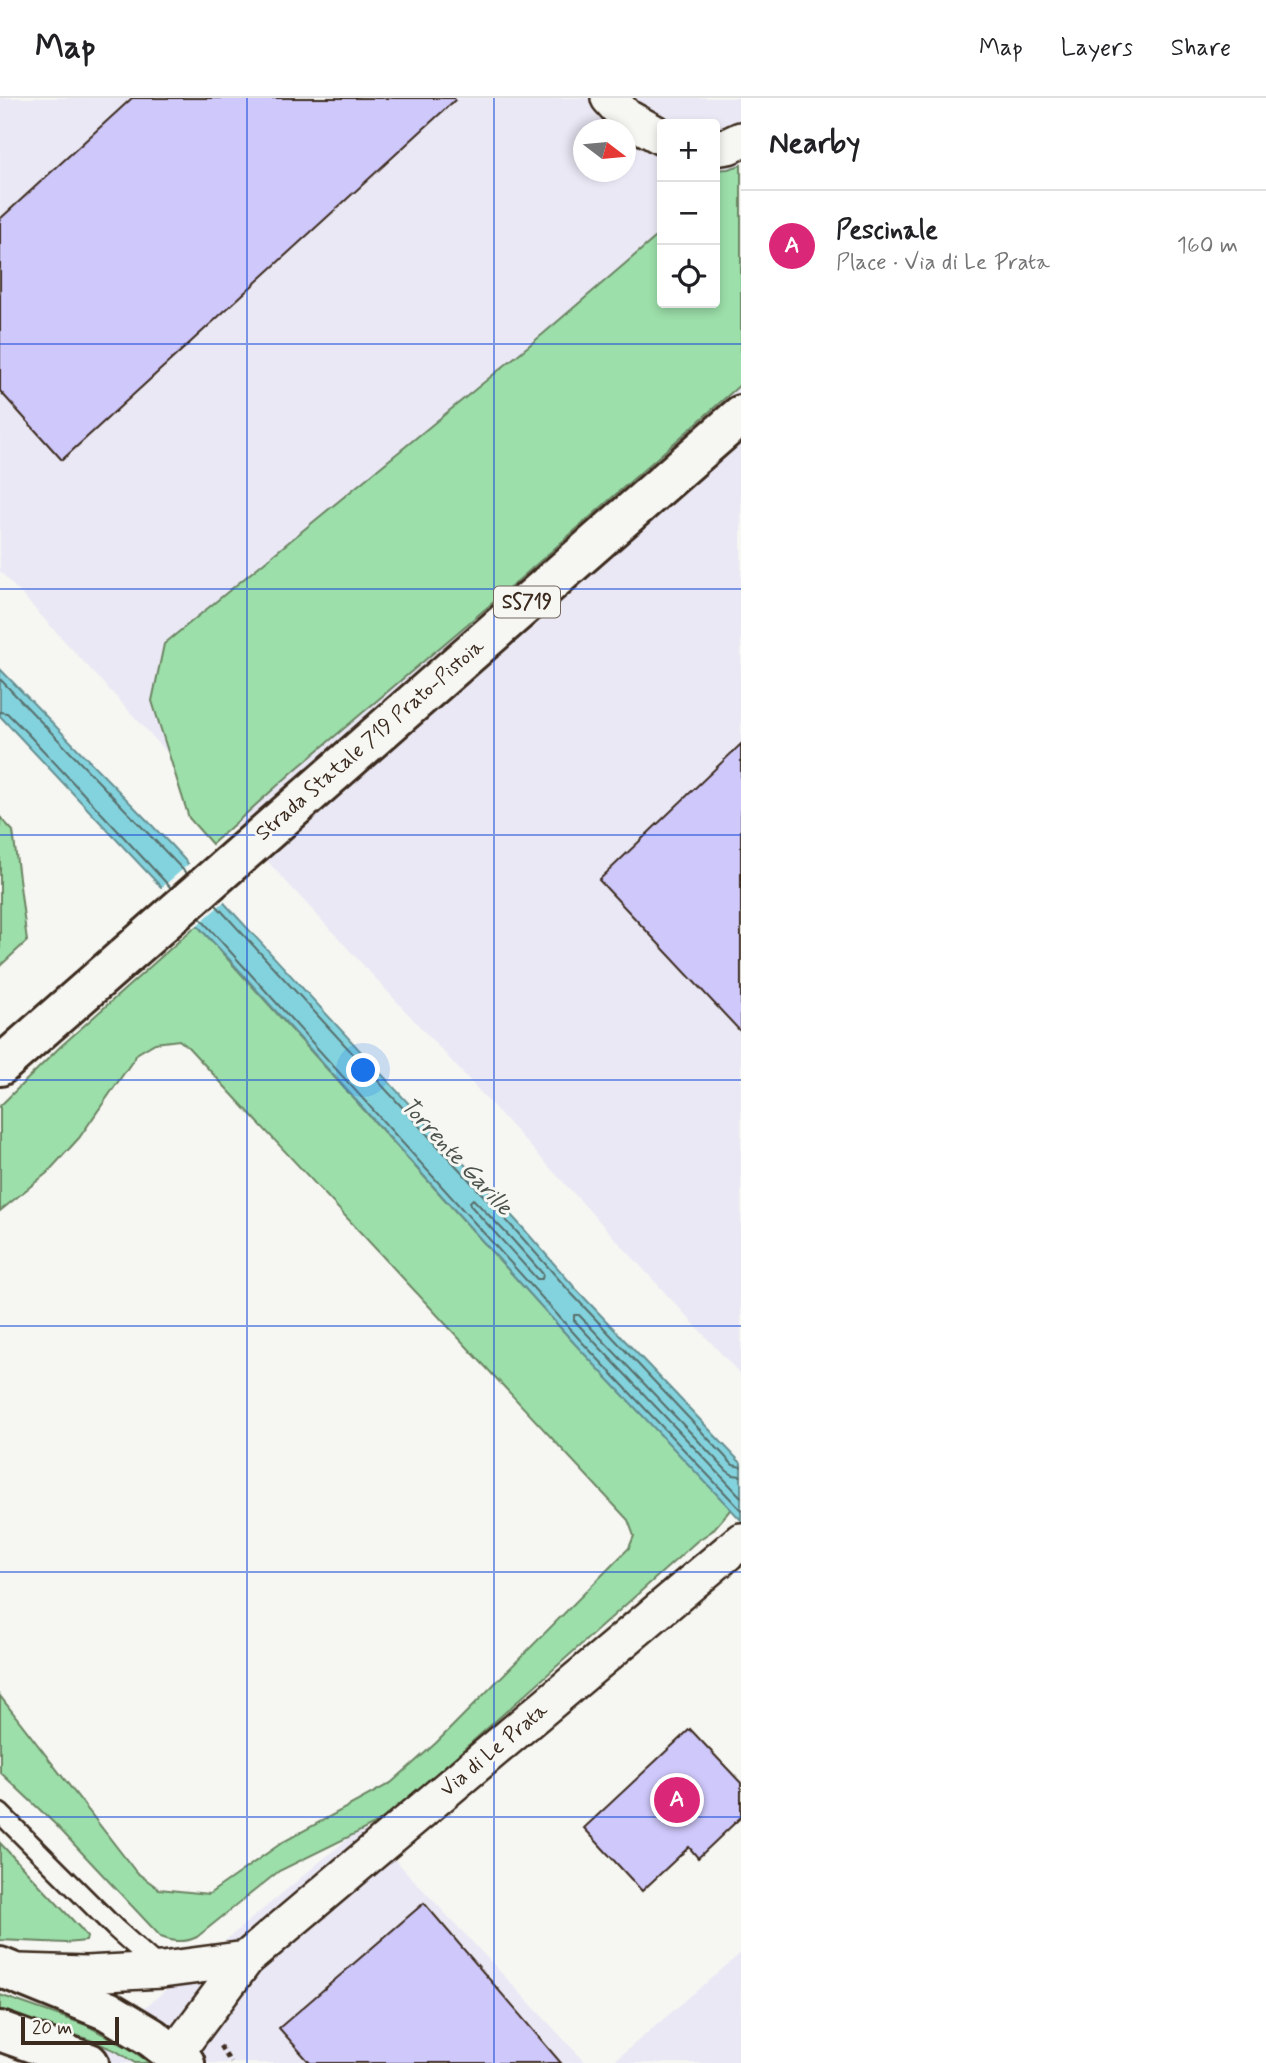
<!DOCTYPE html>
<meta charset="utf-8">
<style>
body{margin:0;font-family:Mynerve,sans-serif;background:#f2f2f2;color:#202124}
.controls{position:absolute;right:21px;top:21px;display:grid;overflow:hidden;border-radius:7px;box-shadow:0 4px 10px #0003}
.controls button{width:63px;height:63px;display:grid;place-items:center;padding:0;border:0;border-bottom:2px solid #e0e0e0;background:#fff;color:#202124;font:35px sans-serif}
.compass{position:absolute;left:573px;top:21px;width:63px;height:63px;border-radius:50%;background:#fff;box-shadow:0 4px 10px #0003;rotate:106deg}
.scale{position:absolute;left:21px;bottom:18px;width:98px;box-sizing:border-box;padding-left:7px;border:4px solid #3b2a1e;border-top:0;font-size:19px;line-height:24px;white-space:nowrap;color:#3b2a1e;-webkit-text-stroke:5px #f6f6f2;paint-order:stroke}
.you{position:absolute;left:364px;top:973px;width:24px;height:24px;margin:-18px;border:5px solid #fff;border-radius:50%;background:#1a73e8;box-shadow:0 0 0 10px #1a73e833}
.badge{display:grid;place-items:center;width:46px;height:46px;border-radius:50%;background:#db2777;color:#fff;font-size:23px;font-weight:700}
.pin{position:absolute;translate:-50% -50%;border:4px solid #fff;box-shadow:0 2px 7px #0006}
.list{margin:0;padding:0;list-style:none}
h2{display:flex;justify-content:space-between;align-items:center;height:91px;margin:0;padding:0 28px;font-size:30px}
h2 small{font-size:23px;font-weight:400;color:#757577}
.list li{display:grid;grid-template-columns:46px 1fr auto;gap:21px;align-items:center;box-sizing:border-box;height:112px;padding:0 28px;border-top:2px solid #e0e0e0}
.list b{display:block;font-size:26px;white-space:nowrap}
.list p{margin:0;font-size:23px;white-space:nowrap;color:#757577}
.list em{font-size:23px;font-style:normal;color:#757577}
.icon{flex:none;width:38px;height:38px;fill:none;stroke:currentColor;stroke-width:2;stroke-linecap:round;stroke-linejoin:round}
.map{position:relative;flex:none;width:741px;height:1965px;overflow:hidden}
header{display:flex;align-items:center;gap:42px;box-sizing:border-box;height:98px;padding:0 35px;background:#fff;border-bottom:2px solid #e0e0e0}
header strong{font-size:33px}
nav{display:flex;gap:38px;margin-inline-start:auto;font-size:24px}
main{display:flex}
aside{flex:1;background:#fff}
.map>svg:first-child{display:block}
.built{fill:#eae8f5;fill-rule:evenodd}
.green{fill:#9cdfaa;stroke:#6c8464;stroke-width:2}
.water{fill:#83d3de;stroke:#668f91;stroke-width:2}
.pier{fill:#f6f6f2}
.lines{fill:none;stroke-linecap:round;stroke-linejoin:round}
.shore{stroke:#586e6b;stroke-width:2}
.building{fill:#cfc8fb;stroke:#3b2a1e;stroke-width:2}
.service-casing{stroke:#3b2a1e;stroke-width:23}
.minor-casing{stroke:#3b2a1e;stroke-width:40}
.secondary-casing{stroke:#3b2a1e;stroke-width:44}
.trunk-casing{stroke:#3b2a1e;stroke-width:44}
.path{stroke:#3b2a1e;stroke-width:4.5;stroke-dasharray:5 5;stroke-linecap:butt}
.service{stroke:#f6f6f2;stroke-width:18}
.minor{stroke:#f6f6f2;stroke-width:35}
.secondary{stroke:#f6f6f2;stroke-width:38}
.trunk{stroke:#f6f6f2;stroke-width:38}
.grid{fill:none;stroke:#1d4ed8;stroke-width:2;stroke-opacity:0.55}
.labels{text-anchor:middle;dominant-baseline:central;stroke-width:6;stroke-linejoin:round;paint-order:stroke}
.shield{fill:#f6f6f2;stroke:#73675e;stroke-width:2}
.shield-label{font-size:19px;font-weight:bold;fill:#3b2a1e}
.street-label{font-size:21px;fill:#3b2a1e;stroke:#f6f6f2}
.water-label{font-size:23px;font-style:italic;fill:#4d544e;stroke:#f6f6f2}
</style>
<header>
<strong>Map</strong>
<nav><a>Map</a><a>Layers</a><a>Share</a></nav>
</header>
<main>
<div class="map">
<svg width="741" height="1965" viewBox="0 0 741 1965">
<rect width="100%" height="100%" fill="#f6f6f2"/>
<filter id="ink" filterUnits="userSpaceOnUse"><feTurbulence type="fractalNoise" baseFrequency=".0143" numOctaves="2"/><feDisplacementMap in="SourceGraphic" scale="14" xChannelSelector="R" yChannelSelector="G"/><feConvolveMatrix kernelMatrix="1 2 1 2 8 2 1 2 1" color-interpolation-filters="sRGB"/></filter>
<g filter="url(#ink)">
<path class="built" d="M0,0H741V1277L0,473ZM662,26H715V205H662ZM584,32H626V74H584Z
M363,1728L586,1965H78Z
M741,1855V1965H612Z"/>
<path class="green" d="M741,67V286L496,502L296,671L212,746L189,720L152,603L164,546L543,236L662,134V205H715V72L728,71Z
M0,719L13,733L27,843L0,868Z
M197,827L576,1247L731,1411L712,1433L697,1443L387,1720L279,1773L197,1839C185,1845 173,1844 161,1839L55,1726L0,1674V1598L136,1774L159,1791L209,1796L283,1744L391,1685L436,1645L629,1450L634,1438L628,1422L188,949L179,942L155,945L138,955L79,1040L47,1075L0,1113V1008L60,949Z
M0,1745L81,1831L87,1839L86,1843L66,1845L0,1842Z
M0,1897L86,1927L127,1949L150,1965H135L116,1953L93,1943L0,1912Z"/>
<path class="water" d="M0,571L171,747L522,1129L576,1191L741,1365V1422L576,1247L229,861L0,618Z"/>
<path class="pier" d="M191,764L226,802L194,830L159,792Z"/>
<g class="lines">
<path class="shore" d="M0,581L187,776
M0,614L7,615L27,635L171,790
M216,807L517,1134L571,1195L733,1367L741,1369
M200,820L581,1243L741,1412
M473,1101L511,1140L543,1176L542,1181H537L470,1107V1104Z
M741,1378L733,1377L727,1373L579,1217H574V1222L588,1237L741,1399"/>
</g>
<path class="building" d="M132,0H454L455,2L62,362L0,293V121Z
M741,646V934L599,782Z
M690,1631L741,1685V1719L698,1760L689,1749L642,1793L584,1730Z
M424,1805L561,1965H310L279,1930Z"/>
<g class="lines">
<defs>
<path id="service" d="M0,1715L116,1831L162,1872"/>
<path id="minor" d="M609,0L626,19L662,39
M715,50L728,48L741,42
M19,1874L86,1876L162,1872L246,1861
M174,1957L246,1861L741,1443"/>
<path id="secondary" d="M0,1869L108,1913L151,1939L185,1965
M0,1933L89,1965"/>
<path id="trunk" d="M0,968L741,317"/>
</defs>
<use href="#service" class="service-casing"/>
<use href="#minor" class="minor-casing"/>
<use href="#secondary" class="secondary-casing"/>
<use href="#trunk" class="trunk-casing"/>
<path class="path" d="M220,1948L231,1965"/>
<use href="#service" class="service"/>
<use href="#minor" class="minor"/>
<use href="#secondary" class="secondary"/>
<use href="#trunk" class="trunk"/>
</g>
</g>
<path class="grid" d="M247,0V1965M494,0V1965M0,246H741M0,491H741M0,737H741M0,982H741M0,1228H741M0,1474H741M0,1719H741"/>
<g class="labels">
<rect class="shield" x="494" y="488.5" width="66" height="31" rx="5"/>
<g class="shield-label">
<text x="527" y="504">SS719</text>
</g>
<g class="street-label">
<text transform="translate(370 642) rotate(-41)">Strada Statale 719 Prato-Pistoia</text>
<text transform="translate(494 1652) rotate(-40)">Via di Le Prata</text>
</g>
<g class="water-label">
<text transform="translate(456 1059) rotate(47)">Torrente Garille</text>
</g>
</g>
</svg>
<div class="controls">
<button>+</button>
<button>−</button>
<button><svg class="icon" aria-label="locate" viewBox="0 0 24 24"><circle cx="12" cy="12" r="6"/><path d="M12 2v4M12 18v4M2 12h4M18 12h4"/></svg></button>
</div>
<svg class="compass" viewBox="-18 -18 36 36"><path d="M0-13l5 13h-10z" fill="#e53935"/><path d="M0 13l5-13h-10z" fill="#757577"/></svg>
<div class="scale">20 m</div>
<div class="you"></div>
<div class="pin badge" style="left:677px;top:1702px">A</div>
</div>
<aside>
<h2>Nearby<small></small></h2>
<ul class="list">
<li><span class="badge">A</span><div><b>Pescinale</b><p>Place · Via di Le Prata</p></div><em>160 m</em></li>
</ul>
</aside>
</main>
